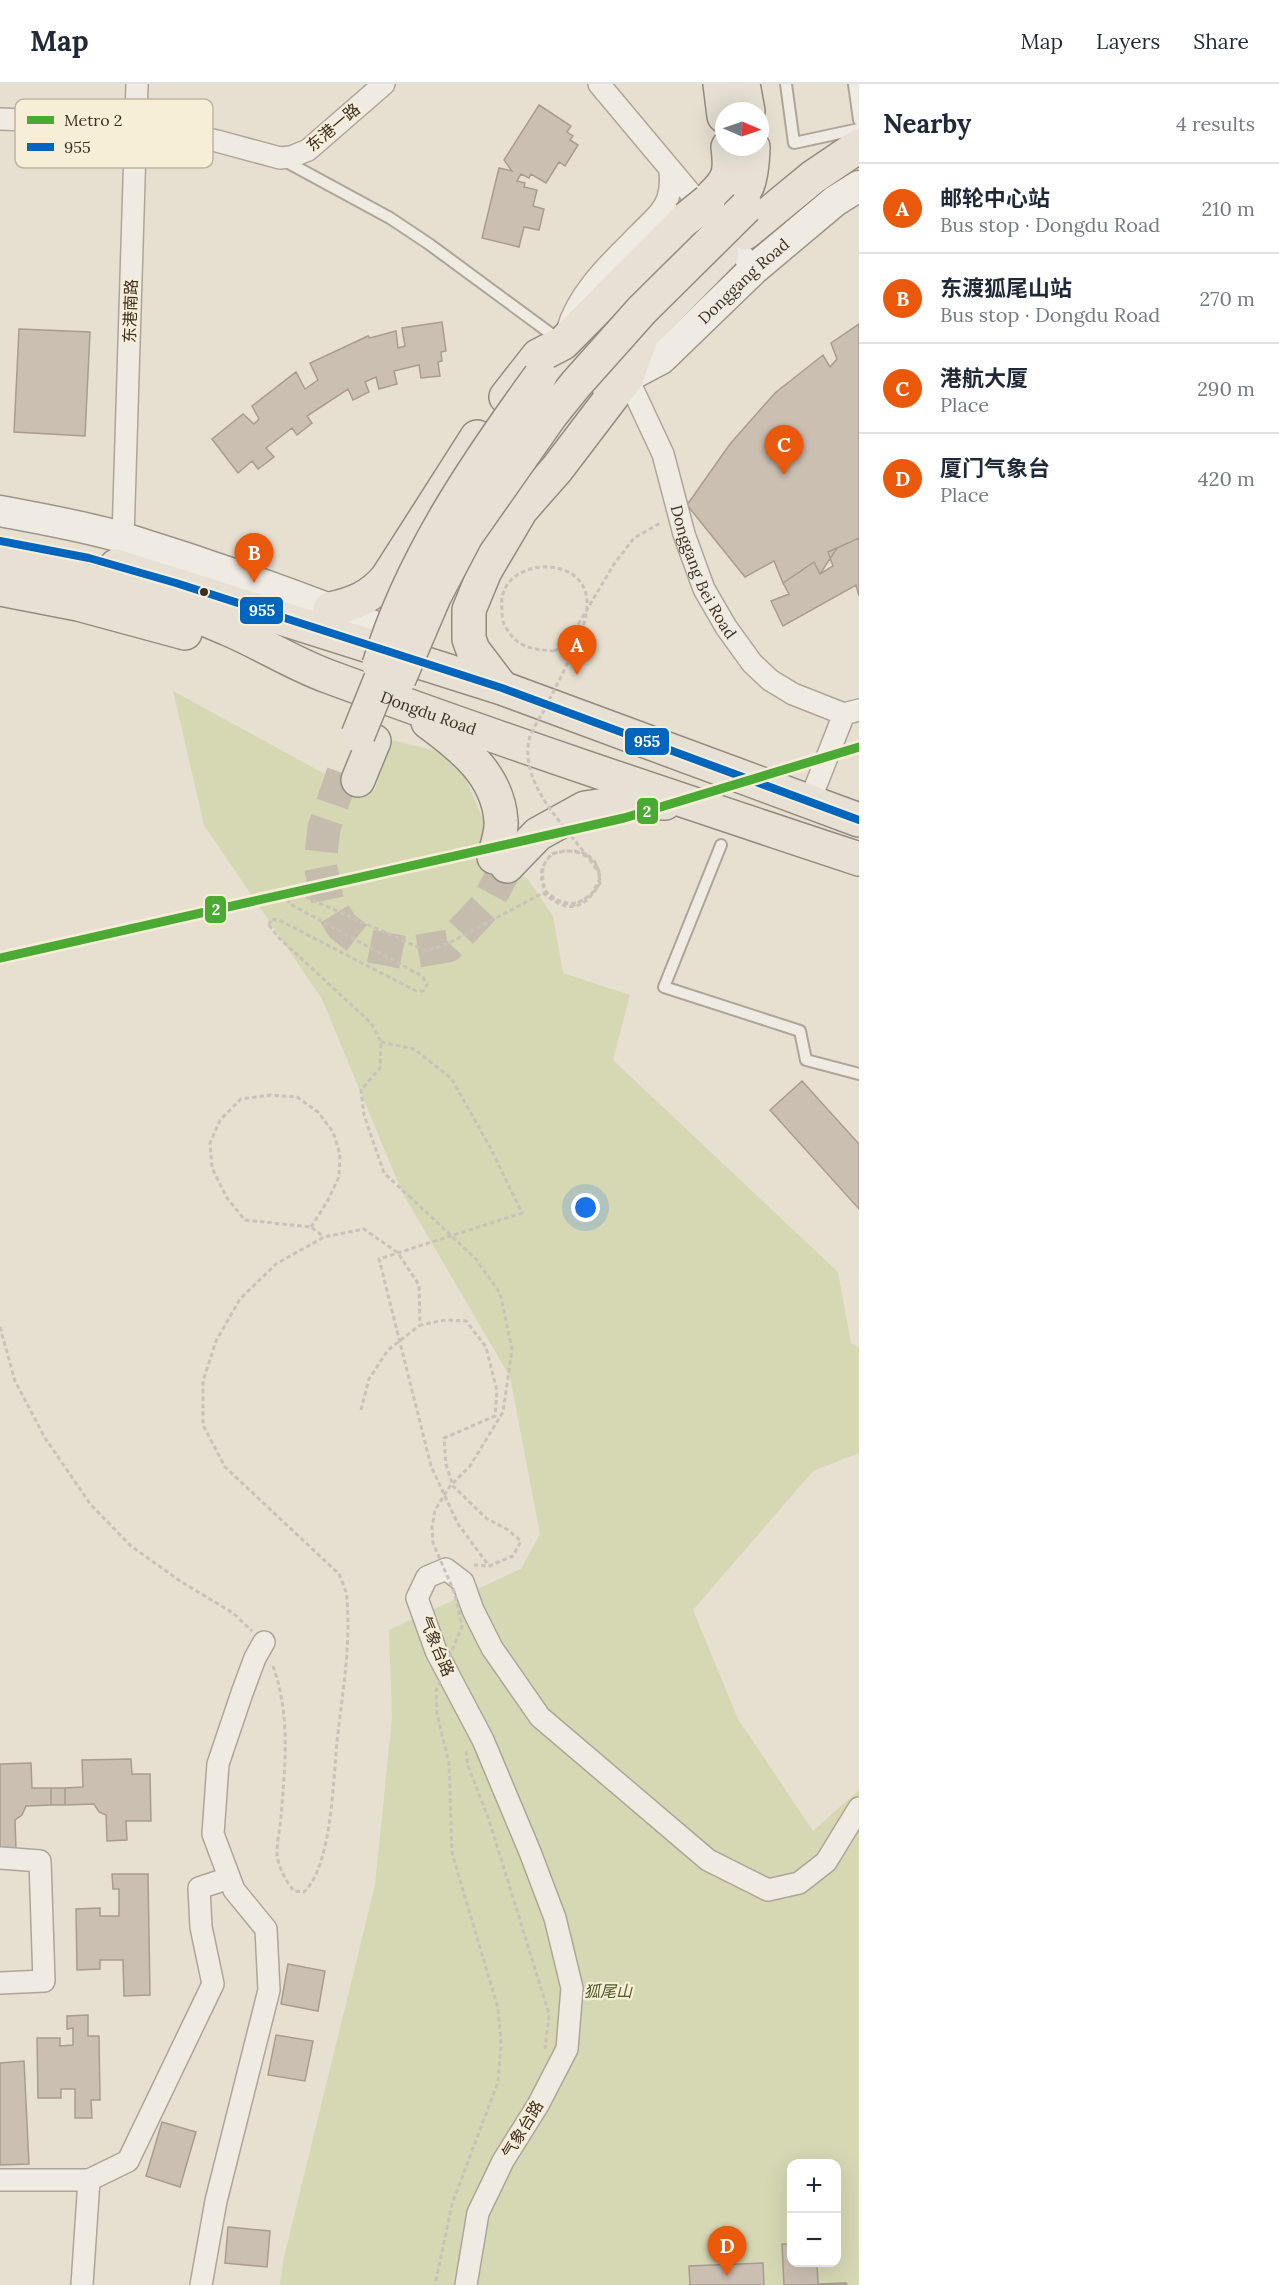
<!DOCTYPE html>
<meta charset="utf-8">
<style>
body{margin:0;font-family:Lora,"Noto Sans SC",serif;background:#f6f6f7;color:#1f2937}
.controls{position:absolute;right:18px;bottom:18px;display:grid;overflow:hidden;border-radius:12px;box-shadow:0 6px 24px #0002}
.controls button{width:54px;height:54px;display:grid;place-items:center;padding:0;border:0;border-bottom:2px solid #e0e1e3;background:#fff;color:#1f2937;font:30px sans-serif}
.compass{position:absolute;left:715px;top:18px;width:54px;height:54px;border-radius:50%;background:#fff;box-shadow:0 6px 24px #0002;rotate:92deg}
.you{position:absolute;left:586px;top:1124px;width:21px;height:21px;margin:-15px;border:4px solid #fff;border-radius:50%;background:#1a73e8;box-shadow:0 0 0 9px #1a73e833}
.badge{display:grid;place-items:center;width:39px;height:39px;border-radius:50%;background:#ea580c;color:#fff;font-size:20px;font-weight:700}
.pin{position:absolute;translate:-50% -50px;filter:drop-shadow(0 2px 3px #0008)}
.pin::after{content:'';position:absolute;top:32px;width:21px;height:18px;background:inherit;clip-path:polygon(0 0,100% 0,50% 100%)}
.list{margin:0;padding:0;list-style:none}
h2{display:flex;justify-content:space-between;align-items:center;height:78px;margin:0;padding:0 24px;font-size:26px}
h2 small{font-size:20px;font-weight:400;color:#747a83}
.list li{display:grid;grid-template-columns:39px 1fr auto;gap:18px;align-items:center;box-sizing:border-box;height:90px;padding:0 24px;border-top:2px solid #e0e1e3}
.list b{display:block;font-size:22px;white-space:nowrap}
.list p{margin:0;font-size:20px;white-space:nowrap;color:#747a83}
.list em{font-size:20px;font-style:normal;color:#747a83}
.map{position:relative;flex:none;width:859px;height:2201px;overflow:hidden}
header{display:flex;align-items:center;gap:36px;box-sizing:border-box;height:84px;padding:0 30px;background:#fff;border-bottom:2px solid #e0e1e3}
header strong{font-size:28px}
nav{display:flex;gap:33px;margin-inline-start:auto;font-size:21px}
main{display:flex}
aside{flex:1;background:#fff}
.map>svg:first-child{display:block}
.green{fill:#d6d7b3;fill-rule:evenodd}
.building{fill:#cbbfb2;stroke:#a89c90;stroke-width:1.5}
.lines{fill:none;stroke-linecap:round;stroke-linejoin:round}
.primary-tunnel{stroke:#c5bcae;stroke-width:33;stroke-dasharray:33 16;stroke-linecap:butt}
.lane-casing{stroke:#ada599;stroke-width:14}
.street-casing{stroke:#ada599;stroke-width:24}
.secondary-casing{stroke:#9c958a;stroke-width:33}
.primary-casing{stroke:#928b80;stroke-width:36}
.path{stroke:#c8c2b9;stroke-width:3;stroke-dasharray:4.5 3;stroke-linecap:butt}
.lane{stroke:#efebe3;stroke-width:10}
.street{stroke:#efebe3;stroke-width:21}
.secondary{stroke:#efebe3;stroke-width:30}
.primary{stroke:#e6e1d4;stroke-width:33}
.primary-bridge-casing{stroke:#928b80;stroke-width:36;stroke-linecap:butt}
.path-bridge{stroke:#c8c2b9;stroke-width:3;stroke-dasharray:4.5 3;stroke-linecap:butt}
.primary-bridge{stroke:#e6e1d4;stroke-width:33}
.bus-1-casing{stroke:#f7eed8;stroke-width:12}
.bus-1{stroke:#0065bd;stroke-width:8}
.metro-1-casing{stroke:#f7eed8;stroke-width:14}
.metro-1{stroke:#4aaa33;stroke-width:9}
.bus-dot{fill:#3d2e20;stroke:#f7eed8;stroke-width:2}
.labels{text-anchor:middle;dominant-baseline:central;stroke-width:4.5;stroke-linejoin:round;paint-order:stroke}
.street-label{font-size:16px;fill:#3d2e20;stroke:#f7eed8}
.park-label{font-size:16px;font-style:italic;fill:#4d5a26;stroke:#f7eed8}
.key{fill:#f7eed8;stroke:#bfb4a1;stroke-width:1.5}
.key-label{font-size:16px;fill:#3d2e20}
.line-badge{stroke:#f7eed8;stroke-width:2}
.badge-label{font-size:16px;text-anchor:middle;font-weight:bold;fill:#fff}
</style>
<header>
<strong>Map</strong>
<nav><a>Map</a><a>Layers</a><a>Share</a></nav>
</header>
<main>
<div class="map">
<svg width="859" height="2201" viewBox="0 0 859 2201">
<rect width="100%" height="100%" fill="#e7e0d1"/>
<path class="green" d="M173,607L323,689L374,707L393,656L436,667L465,693L484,738L481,774L528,795L553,832L563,889L630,911L613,976L838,1188L851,1259L859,1264V1369L813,1387L693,1526L738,1635L813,1747L859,1706V2201H280L284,2173L375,1801L392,1634L389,1546L521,1485L540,1450L510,1293L402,1108L322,915L204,741ZM792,2080H836V2178H792Z"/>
<path class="building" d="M539,21L571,42L567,48L573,52L570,56L578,61L565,82L559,78L546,99L531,90L529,94L521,90L517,97L525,99L524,103L537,106L533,122L544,125L539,146L524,143L519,163L482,154L499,84L512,87L504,76Z
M442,238L446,267L441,268L442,277L438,278L440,292L421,294L419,281L394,287L397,300L379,305L376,293L365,298L369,308L353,316L348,305L307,332L312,339L297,351L292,344L266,364L274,373L258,385L252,377L238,389L212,355L243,330L254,340L259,335L252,322L296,288L305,305L318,296L310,279L368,252L370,254L396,247L398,264L405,262L402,244Z
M859,240V454L837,464L820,490L814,478L783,499L774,477L745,493L687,421L730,360L775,309L823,271L830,283L837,275L831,259Z
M19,245L90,248L85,352L14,348Z
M859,454V512L856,501L783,542L771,517L789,510L783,499L814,478L820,490L833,482L828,468Z
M802,997L859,1060V1125L770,1026Z
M131,1675L132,1690H150L151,1737H126L127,1756L107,1757L106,1731L99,1728L94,1720L65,1721V1704L83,1703L82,1676Z
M31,1679L32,1704H51V1721L26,1722L22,1731L15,1736L16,1765H0V1680Z
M51,1704H65V1721H51Z
M112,1790H148L150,1911L124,1912L123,1876H100V1885L77,1886L76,1825L100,1824V1832H119V1805H113Z
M288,1880L325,1887L318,1927L281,1920Z
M88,1931V1952H99L100,2016H91L92,2034H75V2005H61V2014H38L37,1954H60V1962L73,1961V1944L67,1945V1932Z
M276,1951L313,1957L305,1997L268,1991Z
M24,1977L29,2080L0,2081V1979Z
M162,2038L196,2048L180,2103L146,2092Z
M228,2143L270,2147L267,2183L225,2179Z
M782,2160H792V2178H817L818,2200L846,2199L847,2201H784Z
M763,2179L764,2201H690L689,2182Z"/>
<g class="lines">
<path class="primary-tunnel" d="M343,689L324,744L320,780L328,819L342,842L366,861L406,869L448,862L485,823L507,782"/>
<defs>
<path id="lane" d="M786,0L794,59L859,45
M854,0L859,36
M285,77L390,134L429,160L558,255
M721,761L664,903L800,947L806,976L859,990"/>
<g id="street">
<path d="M599,0L754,185"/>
<path d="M0,35L136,40L217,57L280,74L291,73L308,66L384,0"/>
<path d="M567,247C578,208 611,178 639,150C649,139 663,129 668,114C671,104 671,96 670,86"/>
<path id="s1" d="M627,293L663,370L684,450L704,505L726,543L752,579L770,596L793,610L844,630"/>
<path d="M123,454L137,0"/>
<path d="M809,719L844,630L859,626"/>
<path d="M0,1774L40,1777L44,1897L0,1899"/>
<path d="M0,2096H89"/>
<path d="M82,2201L89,2096L128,2077L213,1900L201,1843L199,1804L229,1794"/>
<path d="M201,2201L216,2117L269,1906L266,1845L234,1806L213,1750L218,1680L242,1609L255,1574L264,1558"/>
<path d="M466,2201L478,2129L503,2077L538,2021L567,1965L572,1904L555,1834L530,1768L483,1656L436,1567L417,1514L427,1493L446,1485L463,1498L473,1526L492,1564L540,1633L708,1776L768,1806L799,1799L826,1778L859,1724"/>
</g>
<g id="secondary">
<path id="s2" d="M627,293L661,275L754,185L835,117L859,102"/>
<path d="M0,427C42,435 84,442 124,454C221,484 318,519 411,557"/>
</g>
<g id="primary">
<path d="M720,0L724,32"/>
<path d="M743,0L748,27"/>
<path d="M712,112C730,95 731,87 728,63"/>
<path d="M725,131C749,107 752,97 753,63"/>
<path d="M745,149L813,93L859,62"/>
<path d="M609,303L627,293L642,251L722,170"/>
<path d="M506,313L538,272L563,259L687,134"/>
<path id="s3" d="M0,477C77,493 155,512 228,545C261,559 292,579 327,592C503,657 681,716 859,775"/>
<path d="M116,482L502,604L859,736"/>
<path d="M0,505L78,520L185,549"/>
<path d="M330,525C354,520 371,513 387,494L477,353"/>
<path d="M502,604L473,566L469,555V526L485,487L521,426L557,385L627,293"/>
<path d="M428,638C462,663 498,691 501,737C502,748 497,762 494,773"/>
<path d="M358,696L374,657"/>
<path d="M507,782L538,750L585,724L626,718L665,719"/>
</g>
</defs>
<use href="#lane" class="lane-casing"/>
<use href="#street" class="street-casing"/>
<use href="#secondary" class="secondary-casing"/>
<use href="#primary" class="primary-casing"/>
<path class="path" d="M554,567L566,561L614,480L634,454L662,438
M269,841L278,853L371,939L381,958L380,984L361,1006L364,1031L384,1089L409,1112
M381,958L414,965L451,994L491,1065L522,1129L379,1175L431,1382L458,1440L489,1482
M311,1143L327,1118L339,1093L340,1070L333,1048L318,1028L297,1013L270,1011L241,1015L220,1036L210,1059L212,1084L227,1114L245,1136L311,1143L324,1153
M0,1243L15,1297L45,1354L91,1421L131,1462L180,1497L233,1529L252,1547
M361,1326L369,1295L388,1266L420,1241
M273,1582C291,1633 285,1681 281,1733C280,1745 277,1758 277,1770C278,1782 286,1798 294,1807L304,1808C332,1782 333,1696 337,1658C342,1610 351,1564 347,1516C347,1507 342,1498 339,1490L225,1383L203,1341V1297L216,1257L240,1215L276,1180L324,1153L364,1145L398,1169L419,1201L420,1241L446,1236L466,1237L486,1263L497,1307L495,1332L444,1354L446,1380L453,1402L486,1434L508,1446L521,1457L513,1472L489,1482L474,1481
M466,1667L468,1682L489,1736L549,1930L545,1965"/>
<use href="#lane" class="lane"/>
<use href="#street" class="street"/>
<use href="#secondary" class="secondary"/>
<use href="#primary" class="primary"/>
<defs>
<path id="primary-bridge" d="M687,134L708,117
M379,581C411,475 476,380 540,292
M399,595L434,513L466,452L551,331L576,300L642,226L746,123
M358,651L395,560"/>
</defs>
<use href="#primary-bridge" class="primary-bridge-casing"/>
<path class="path-bridge" d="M269,841L271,835L279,836L416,907H423L427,901L422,892L290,820L286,813L289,808L299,810L427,867L449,859L543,809C548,812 551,816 556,818C577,830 590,816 600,799C599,794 599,784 596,780C586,763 566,766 551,770C548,775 543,781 542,786C537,816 571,830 591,810C592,810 597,804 597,804C612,771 557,754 545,779C541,787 543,798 545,807L557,816L575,821L591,811L601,793C577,750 519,708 529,656C531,647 538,637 543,628C553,608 564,588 573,567C580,552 587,536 587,519C587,467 495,473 502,525C502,531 502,537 505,542C517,564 531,565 554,567
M409,1112L475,1174L500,1209L512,1265L503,1328L470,1382L450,1402L435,1426L432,1443L433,1459L455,1510L462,1542L436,1607L437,1630L449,1679L452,1769L498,1924L501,1961L498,1998L452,2120L435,2201"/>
<use href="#primary-bridge" class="primary-bridge"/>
<defs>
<path id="bus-1" d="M0,457L89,474L176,499L502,604L859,736"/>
</defs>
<use href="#bus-1" class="bus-1-casing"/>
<use href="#bus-1" class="bus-1"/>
<defs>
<path id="metro-1" d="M0,874L624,734L859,663"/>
</defs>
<use href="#metro-1" class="metro-1-casing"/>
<use href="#metro-1" class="metro-1"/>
</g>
<circle class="bus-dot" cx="204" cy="508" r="5"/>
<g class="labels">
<g class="street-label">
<text transform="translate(333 43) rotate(-40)">东港一路</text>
<text stroke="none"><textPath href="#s2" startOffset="152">Donggang Road</textPath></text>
<text transform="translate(130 227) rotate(-88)">东港南路</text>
<text stroke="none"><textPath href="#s1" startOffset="210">Donggang Bei Road</textPath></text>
<text stroke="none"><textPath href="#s3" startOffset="456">Dongdu Road</textPath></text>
<text transform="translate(437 1562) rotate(67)">气象台路</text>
<text transform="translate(522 2045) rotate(-59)">气象台路</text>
</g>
<g class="park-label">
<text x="608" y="1907">狐尾山</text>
</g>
</g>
<rect x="15" y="15" width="198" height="69" rx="9" class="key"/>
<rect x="27" y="32" width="27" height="8" fill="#4aaa33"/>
<rect x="27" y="59" width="27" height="8" fill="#0065bd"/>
<g class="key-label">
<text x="64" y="42">Metro 2</text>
<text x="64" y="69">955</text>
</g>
<g class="line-badge">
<rect x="239" y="512" width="45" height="29" rx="6" fill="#0065bd"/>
<rect x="624" y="643" width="46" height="29" rx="6" fill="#0065bd"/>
<rect x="636" y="713" width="23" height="28" rx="6" fill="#4aaa33"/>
<rect x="204" y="811" width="23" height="29" rx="6" fill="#4aaa33"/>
</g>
<g class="badge-label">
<text x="262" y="532">955</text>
<text x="647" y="663">955</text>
<text x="647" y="733">2</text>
<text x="216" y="831">2</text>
</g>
</svg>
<div class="controls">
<button>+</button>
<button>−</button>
</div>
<svg class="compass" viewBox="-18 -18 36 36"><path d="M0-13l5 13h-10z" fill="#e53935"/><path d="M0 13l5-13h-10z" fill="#747a83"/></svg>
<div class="you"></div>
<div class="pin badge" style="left:577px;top:591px">A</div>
<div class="pin badge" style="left:254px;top:499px">B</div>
<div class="pin badge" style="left:784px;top:391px">C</div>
<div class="pin badge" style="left:727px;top:2192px">D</div>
</div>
<aside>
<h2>Nearby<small>4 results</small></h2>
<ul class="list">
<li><span class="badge">A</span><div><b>邮轮中心站</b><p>Bus stop · Dongdu Road</p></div><em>210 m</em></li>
<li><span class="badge">B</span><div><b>东渡狐尾山站</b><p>Bus stop · Dongdu Road</p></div><em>270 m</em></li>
<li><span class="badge">C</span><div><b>港航大厦</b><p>Place</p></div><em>290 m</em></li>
<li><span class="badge">D</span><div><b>厦门气象台</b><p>Place</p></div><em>420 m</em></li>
</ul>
</aside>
</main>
